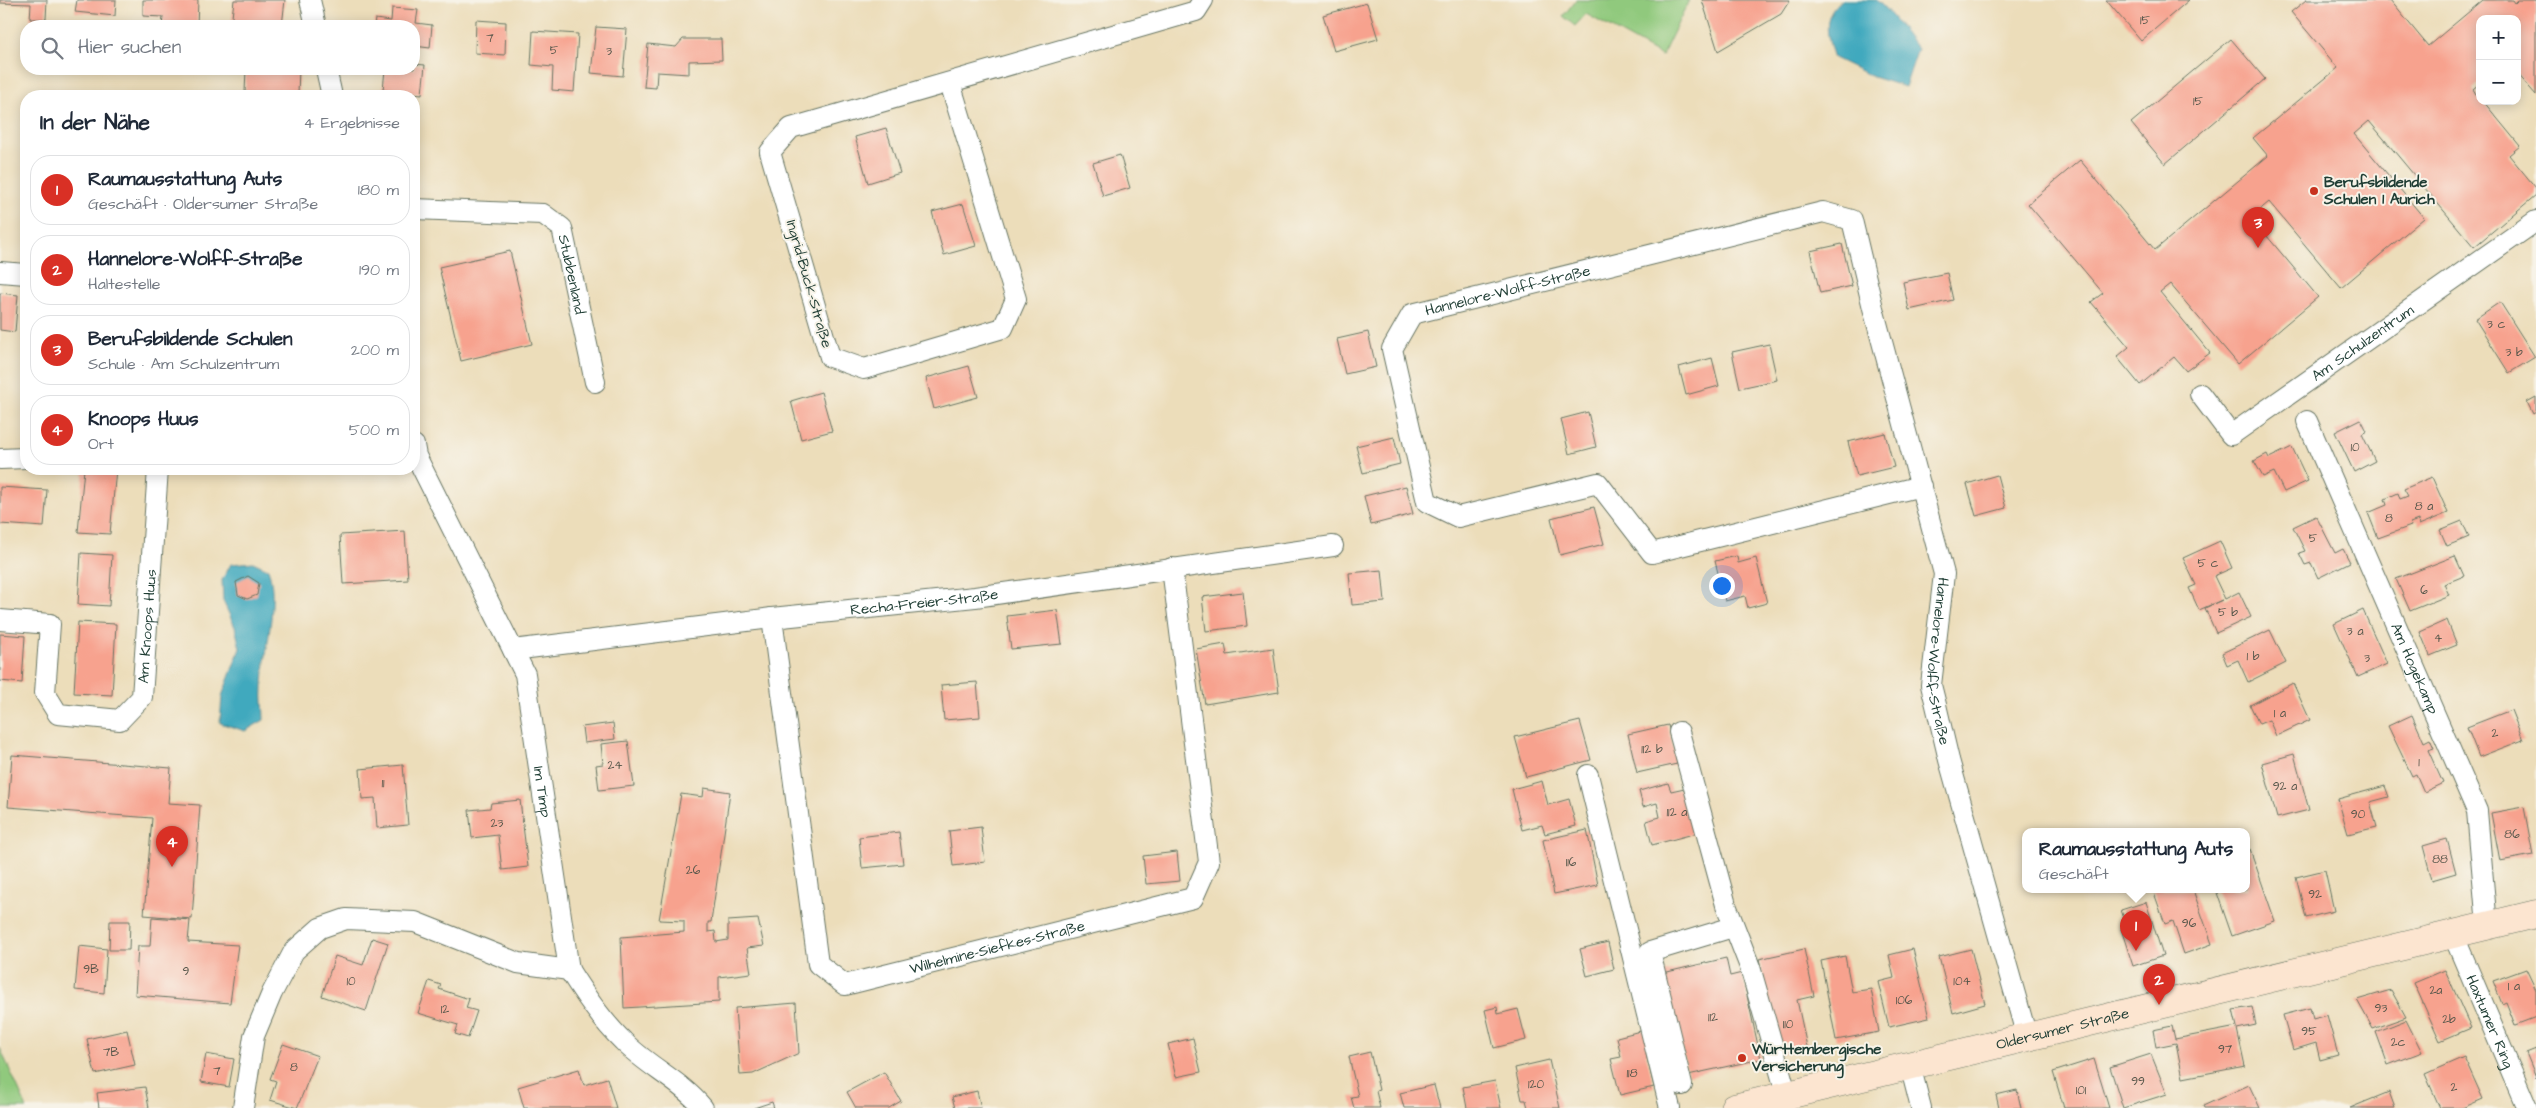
<!DOCTYPE html>
<html lang="de">
<meta charset="utf-8">
<style>
body{margin:0;font-family:"Architects Daughter",sans-serif;background:#f6f6f7;color:#1f2937}
.controls{position:absolute;right:15px;top:15px;display:grid;overflow:hidden;border-radius:10px;box-shadow:0 2px 12px #0003}
.controls button{width:45px;height:45px;display:grid;place-items:center;padding:0;border:0;border-bottom:1px solid #e0e1e3;background:#fff;color:#1f2937;font:25px sans-serif}
.you{position:absolute;left:1721px;top:585px;width:18px;height:18px;margin:-12px;border:4px solid #fff;border-radius:50%;background:#1a73e8;box-shadow:0 0 0 8px #1a73e833}
.badge{display:grid;place-items:center;width:32px;height:32px;border-radius:50%;background:#d93025;color:#fff;font-size:16px;font-weight:700}
.pin{position:absolute;translate:-50% -41px;filter:drop-shadow(0 1px 2px #0008)}
.pin::after{content:'';position:absolute;top:26px;width:18px;height:15px;background:inherit;clip-path:polygon(0 0,100% 0,50% 100%)}
.popup{position:absolute;left:2022px;top:828px;width:228px;height:65px;box-sizing:border-box;display:grid;place-content:center;border-radius:10px;background:#fff;filter:drop-shadow(0 1px 4px #0005);font-size:16px;white-space:nowrap;color:#747a83}
.popup b{font-size:19px;color:#1f2937}
.popup::after{content:'';position:absolute;left:50%;top:100%;margin-left:-10px;border:10px solid transparent;border-top-color:#fff}
.list{margin:0;padding:0;list-style:none}
h2{display:flex;justify-content:space-between;align-items:center;height:65px;margin:0;padding:0 20px;font-size:21px}
h2 small{font-size:16px;font-weight:400;color:#747a83}
.list li{display:grid;grid-template-columns:32px 1fr auto;gap:15px;align-items:center;box-sizing:border-box;height:70px;margin:0 10px 10px;padding:0 10px;border:1px solid #e0e1e3;border-radius:20px}
.list b{display:block;font-size:19px;white-space:nowrap}
.list p{margin:0;font-size:16px;white-space:nowrap;color:#747a83}
.list em{font-size:16px;font-style:normal;color:#747a83}
.icon{flex:none;width:28px;height:28px;fill:none;stroke:currentColor;stroke-width:2;stroke-linecap:round;stroke-linejoin:round}
.map{position:relative;flex:none;width:2536px;height:1108px;overflow:hidden}
.search{position:absolute;background:#fff;box-shadow:0 2px 12px #0003;left:20px;top:20px;width:400px;height:55px;display:flex;align-items:center;gap:12px;box-sizing:border-box;padding:0 18px;border-radius:20px;color:#747a83;font-size:19px}
.panel{position:absolute;background:#fff;box-shadow:0 2px 12px #0003;left:20px;top:90px;width:400px;height:385px;border-radius:20px}
.map>svg:first-child{display:block}
.green{fill:#90c97d;stroke:#588358}
.water{fill:#3fa9be;stroke:#2f7379}
.building{fill:#f7a28e}
.lines{fill:none;stroke-linecap:round;stroke-linejoin:round}
.minor-casing{stroke:#677563;stroke-width:22}
.secondary-casing{stroke:#677563;stroke-width:29}
.minor{stroke:#fff;stroke-width:20}
.secondary{stroke:#fce5d0;stroke-width:28}
.poi-dot{fill:#c8321e;stroke:#f7f3e8;stroke-width:2}
.labels{text-anchor:middle;dominant-baseline:central;stroke-width:4;stroke-linejoin:round;paint-order:stroke}
.number-label{font-size:12px;fill:#55564a}
.poi-label{font-size:15px;font-weight:bold;fill:#1f3d34;stroke:#f7f3e8;text-anchor:start}
.street-label{font-size:15px;fill:#1f3d34;stroke:#f7f3e8}
</style>
<div class="map">
<svg width="2536" height="1108" viewBox="0 0 2536 1108">
<rect width="100%" height="100%" fill="#f7f3e8"/>
<filter id="ink" filterUnits="userSpaceOnUse"><feTurbulence type="fractalNoise" baseFrequency=".02" numOctaves="2"/><feDisplacementMap in="SourceGraphic" scale="10" xChannelSelector="R" yChannelSelector="G"/><feConvolveMatrix kernelMatrix="1 2 1 2 8 2 1 2 1" color-interpolation-filters="sRGB"/></filter>
<filter id="wash" filterUnits="userSpaceOnUse"><feTurbulence type="fractalNoise" baseFrequency=".0096" numOctaves="4" result="noise"/><feDisplacementMap in="SourceGraphic" scale="20" xChannelSelector="R" yChannelSelector="G"/><feGaussianBlur stdDeviation="1.12" result="paint"/><feColorMatrix in="noise" values="0 0 0 0 0 0 0 0 0 0 0 0 0 0 0 0 0 1.4 0 .05"/><feComposite in="paint" operator="in"/></filter>
<g filter="url(#wash)">
<rect width="100%" height="100%" fill="#ecddba"/>
<path class="green" d="M1576,0H1689L1662,56L1586,14L1575,26L1563,16Z
M0,1048L27,1108H0Z"/>
<path class="water" d="M1841,0H1877L1892,16L1918,49L1905,87L1873,77L1834,58C1827,37 1821,16 1841,0Z
M253,562L268,569C280,600 263,654 263,688C262,699 264,709 264,720L245,731L220,723L222,696L240,648L235,627L223,601L222,580L231,564Z"/>
<g id="blocks">
<path class="building" d="M0,0H47L46,19H30L31,4L0,3Z
M77,0H116L115,16L75,12Z
M143,0H198L197,26H162L163,17L143,16Z
M234,0H285L282,26H231Z
M1702,0H1790L1781,14L1718,51Z
M2106,0H2189L2141,41Z
M2306,0H2390L2428,46L2483,0H2513L2515,3L2518,0H2536V95L2517,73V19H2480V83L2473,89L2480,101H2483L2520,146L2509,155L2536,188V195L2474,247L2369,121L2354,134L2424,218L2341,288L2269,202L2251,217L2318,297L2238,364L2170,284L2160,292L2210,353L2186,371L2174,357L2140,385L2117,357L2129,347L2091,302L2103,293L2028,204L2080,160L2155,250L2268,156L2253,138L2338,68L2291,12Z
M1367,3L1378,39L1334,51L1323,15Z
M392,8L418,10L416,23L432,25L430,48L414,46V26H374L375,19L391,21Z
M476,20L506,22L505,55L475,53Z
M596,27L627,29L623,76L591,73Z
M533,31L578,34L574,92L552,90L553,67L531,65Z
M683,39H721L722,60L689,61V74L657,72L656,88L644,87L648,44L676,47Z
M2231,39L2265,79L2165,164L2131,123Z
M414,64L425,65L422,94L383,90L385,69H414Z
M246,69H299L298,94L245,92Z
M886,128L900,173L868,183L855,137Z
M1120,155L1130,188L1103,196L1093,163Z
M963,204L976,246L944,255L932,212Z
M1842,244L1852,286L1820,293L1810,251Z
M510,251L532,344L461,361L439,267Z
M1947,273L1953,300L1909,310L1903,282Z
M0,293L18,295L15,332L0,330Z
M2500,302L2535,357L2509,373L2475,319Z
M1368,332L1376,367L1345,374L1337,339Z
M1769,344L1777,380L1740,388L1732,352Z
M1712,358L1719,386L1686,395L1679,367Z
M969,366L978,397L934,409L926,378Z
M821,392L832,431L801,439L791,401Z
M2536,397V412L2533,414L2527,402Z
M1588,412L1596,447L1569,454L1561,419Z
M2361,419L2367,431L2362,434L2375,461L2354,472L2335,432Z
M1885,433L1894,467L1857,476L1848,442Z
M1394,437L1400,464L1363,473L1356,446Z
M2292,447L2308,481L2284,492L2274,472L2263,477L2254,461L2267,454L2269,458Z
M84,469H116L110,534L78,532Z
M1997,475L2006,508L1976,516L1967,484Z
M2432,477L2448,513L2419,525L2418,520L2410,523L2411,526L2378,538L2368,513L2387,505L2385,499L2398,493L2400,499L2408,496L2404,489Z
M1406,486L1413,514L1371,525L1364,496Z
M0,487L47,490L44,527L0,524Z
M1594,507L1604,544L1560,555L1551,518Z
M2316,516L2335,553L2343,549L2350,562L2318,578L2311,563L2305,565L2299,553L2305,551L2293,527Z
M2462,521L2469,537L2447,546L2440,530Z
M405,531L408,580L343,584L340,535Z
M2220,541L2232,568L2214,576L2225,599L2239,592L2251,617L2216,633L2205,608L2222,600L2199,610L2189,588L2196,585L2183,558Z
M81,553L112,555L109,606L78,604Z
M1737,556L1738,563L1756,558L1767,603L1748,608L1745,596L1725,601L1715,561Z
M2455,556L2464,576L2444,584L2449,595L2410,611L2396,579Z
M1382,570L1385,602L1352,605L1349,573Z
M248,576L259,583L257,595L247,599L238,595L236,582Z
M1243,592L1247,626L1206,631L1202,597Z
M1057,610L1062,644L1011,649L1007,616Z
M2363,610L2387,664L2358,677L2334,624Z
M2447,620L2457,645L2430,656L2420,632Z
M78,622L116,624L112,695L74,693Z
M2270,630L2286,663L2248,682L2238,660L2227,665L2222,653Z
M0,634L25,636L22,683L0,681Z
M1225,644L1227,655L1273,648L1279,692L1205,704L1196,649Z
M977,682L980,717L944,720L941,685Z
M2293,683L2310,720L2276,736L2269,720L2259,724L2250,705Z
M2511,710L2523,740L2479,757L2467,727Z
M2412,715L2424,742L2430,739L2434,748L2428,750L2443,783L2424,792L2416,774L2412,776L2388,726Z
M1580,721L1591,760L1526,777L1515,737Z
M613,723L615,739L584,743L582,727Z
M1668,725L1677,764L1637,773L1628,734Z
M628,741L634,786L599,790L596,765L603,764L601,744Z
M2294,754L2309,810L2277,818L2262,763Z
M12,755L171,768L168,803L200,805L192,919L144,915L152,818L8,807Z
M403,765L408,825L377,828L375,798L362,799L360,769Z
M1542,781L1548,805L1569,799L1576,826L1545,834L1542,825L1522,830L1512,789Z
M1668,783L1671,791L1689,787L1701,832L1652,845L1646,821L1660,817L1657,803L1643,807L1639,791Z
M2385,786L2389,797L2370,802L2377,827L2348,834L2338,799Z
M704,788L730,792L711,922H708V932L715,931L716,942L728,940V921L758,919L764,946L747,948L751,973L719,977V1002L624,1008L621,937L684,932V921L659,920L681,794L703,797Z
M520,800L528,867L502,870L498,835L472,838L469,810L490,808L491,803Z
M2524,807L2533,855L2500,861L2491,813Z
M981,827L985,862L953,866L949,831Z
M1587,830L1598,885L1554,894L1543,840Z
M899,832L903,864L862,868L859,837Z
M2447,839L2456,873L2432,880L2423,846Z
M2250,849L2275,921L2232,936L2216,890H2246V850Z
M1177,852L1180,881L1146,884L1143,856Z
M2325,870L2334,911L2306,918L2296,877Z
M2153,890H2193L2212,944L2184,954L2173,921L2165,924Z
M2146,902L2163,956L2133,966L2121,929L2127,927L2121,910Z
M152,917L190,920L188,942L238,945L230,1003L135,995L138,946H150Z
M110,921H130L129,950H109Z
M372,938L388,943L366,1011L322,996L335,956L363,965Z
M1608,942L1614,969L1587,976L1580,949Z
M79,946L107,949L104,993L75,990Z
M1804,949L1814,996L1797,1000L1807,1047L1780,1053L1759,959Z
M1913,949L1929,1018L1889,1027L1878,982L1894,978L1889,955Z
M1971,949L1985,1004L1953,1013L1939,957Z
M1845,956L1852,992L1871,989L1879,1032L1836,1040L1821,961Z
M1726,958L1730,976L1742,973L1761,1059L1688,1075L1663,973Z
M2526,969L2536,990V1017L2515,1025L2506,1002L2502,1004L2493,981Z
M2445,970L2471,1028L2440,1041L2414,983Z
M429,981L441,985L439,989L469,999L466,1008L477,1011L468,1038L455,1034L458,1025L418,1013Z
M2391,990L2406,1017L2373,1029L2357,1000Z
M796,1003L799,1053L753,1074L740,1075L735,1008Z
M1497,1007L1498,1014L1518,1009L1526,1040L1494,1048L1485,1010Z
M2252,1007L2256,1025L2237,1029L2245,1066L2183,1078L2176,1043L2156,1047L2153,1030L2172,1026L2175,1039L2237,1027L2233,1010Z
M2310,1008L2313,1019L2327,1015L2338,1055L2320,1060L2316,1043L2293,1050L2283,1015Z
M2406,1020L2422,1052L2388,1065L2376,1032Z
M1648,1029L1653,1053L1646,1054L1654,1087L1620,1095L1611,1059L1621,1057L1617,1037Z
M127,1030L135,1065L95,1074L87,1039Z
M1193,1038L1201,1072L1176,1077L1168,1044Z
M283,1044L318,1056L297,1108L270,1100L276,1081L270,1079Z
M2536,1049V1077L2526,1053Z
M1370,1052L1379,1090L1376,1091L1380,1108H1354L1351,1097L1358,1096L1349,1057Z
M206,1054L234,1059L229,1087L201,1082Z
M2151,1054L2167,1094L2123,1108L2110,1067Z
M2464,1057L2483,1099L2462,1108H2440L2425,1074Z
M2094,1059L2109,1108H2064L2053,1072Z
M1549,1060L1560,1108H1528L1526,1100H1522L1515,1068Z
M579,1069L584,1085L607,1078L616,1108H524L518,1087Z
M884,1072L901,1101L889,1108H856L847,1092Z
M1495,1081L1501,1108H1467L1463,1087Z
M1434,1085L1440,1108H1404L1400,1093Z
M2249,1085L2260,1108H2204L2203,1106Z
M145,1087L149,1108H99L97,1093Z
M2017,1090L2021,1108H1999L1996,1095Z
M977,1091L981,1108H955L952,1097Z
M2389,1092L2395,1108H2350Z
M772,1102L774,1108H754Z"/>
</g>
</g>
<g filter="url(#ink)">
<use href="#blocks" fill-opacity="0" stroke="#677563" stroke-width="1"/>
<g class="lines">
<defs>
<g id="minor">
<path d="M310,0L316,26"/>
<path d="M326,69L332,96"/>
<path d="M950,83L1016,299L1003,328L864,369L830,357L770,152L791,128L1196,11L1203,0"/>
<path id="s1" d="M414,209L543,214L562,228L595,382"/>
<path d="M0,272L26,274"/>
<path id="s2" d="M2200,394L2231,435L2536,221"/>
<path id="s3" d="M2307,421L2477,811L2487,926"/>
<path id="s4" d="M414,445L416,456L525,674L569,970C584,994 602,1021 623,1041C647,1066 681,1081 703,1108"/>
<path d="M0,459L26,458"/>
<path id="s5" d="M1921,486L1652,553L1598,483L1458,517L1427,502L1392,349L1412,314L1823,212L1852,220L1873,308L1944,574L1931,685L1936,705L1949,760L2027,1037"/>
<path id="s6" d="M772,618L818,964L845,985L1193,898L1209,862L1172,568"/>
<path id="s7" d="M0,620L50,624L45,693L58,714L120,720L142,697L158,469"/>
<path id="s8" d="M513,650L772,618L975,597L1333,546"/>
<path d="M1679,732L1726,905L1750,967L1787,1096"/>
<path d="M1588,775L1670,1108"/>
<path id="s9" d="M2453,934L2527,1108"/>
<path d="M1910,1065L1921,1108"/>
<path d="M1682,1085L1650,952L1733,927"/>
<path d="M243,1108L254,1036L272,993L294,951L320,928L346,919L415,922L518,963L569,970"/>
</g>
<g id="secondary">
<path id="s10" d="M1734,1108L2536,914"/>
</g>
</defs>
<use href="#minor" class="minor-casing"/>
<use href="#secondary" class="secondary-casing"/>
<use href="#minor" class="minor"/>
<use href="#secondary" class="secondary"/>
</g>
</g>
<g class="poi-dot">
<circle cx="2314" cy="191" r="5"/>
<circle cx="1742" cy="1058" r="5"/>
</g>
<g class="labels">
<g class="number-label">
<text x="2145" y="20">15</text>
<text x="490" y="38">7</text>
<text x="554" y="50">5</text>
<text x="609" y="51">3</text>
<text x="2198" y="101">15</text>
<text x="2496" y="324">3 c</text>
<text x="2514" y="352">3 b</text>
<text x="2355" y="447">10</text>
<text x="2424" y="506">8 a</text>
<text x="2389" y="518">8</text>
<text x="2313" y="538">5</text>
<text x="2208" y="563">5 c</text>
<text x="2424" y="590">6</text>
<text x="2228" y="612">5 b</text>
<text x="2355" y="631">3 a</text>
<text x="2438" y="638">4</text>
<text x="2253" y="656">1 b</text>
<text x="2367" y="658">3</text>
<text x="2280" y="713">1 a</text>
<text x="2495" y="733">2</text>
<text x="1652" y="749">112 b</text>
<text x="2419" y="762">1</text>
<text x="615" y="765">24</text>
<text x="383" y="783">11</text>
<text x="2285" y="786">92 a</text>
<text x="1677" y="812">112 a</text>
<text x="2358" y="814">90</text>
<text x="497" y="823">23</text>
<text x="2512" y="834">86</text>
<text x="2440" y="859">88</text>
<text x="1571" y="862">116</text>
<text x="693" y="870">26</text>
<text x="2315" y="894">92</text>
<text x="2189" y="923">96</text>
<text x="91" y="969">9B</text>
<text x="186" y="971">9</text>
<text x="351" y="981">10</text>
<text x="1962" y="981">104</text>
<text x="2514" y="986">1 a</text>
<text x="2436" y="990">2a</text>
<text x="1904" y="1000">106</text>
<text x="2381" y="1008">93</text>
<text x="445" y="1009">12</text>
<text x="1713" y="1017">112</text>
<text x="2449" y="1019">2b</text>
<text x="1788" y="1024">110</text>
<text x="2309" y="1031">95</text>
<text x="2398" y="1042">2c</text>
<text x="2225" y="1049">97</text>
<text x="111" y="1052">7B</text>
<text x="294" y="1067">8</text>
<text x="217" y="1071">7</text>
<text x="1632" y="1073">118</text>
<text x="2138" y="1081">99</text>
<text x="1536" y="1084">120</text>
<text x="2454" y="1087">2</text>
<text x="2081" y="1090">101</text>
</g>
<g class="poi-label">
<text x="2324" y="182">Berufsbildende<tspan x="2324" dy="17">Schulen 1 Aurich</tspan></text>
<text x="1752" y="1049">Württembergische<tspan x="1752" dy="17">Versicherung</tspan></text>
</g>
<g class="street-label">
<text stroke="none"><textPath href="#s1" startOffset="200">Stubbenland</textPath></text>
<text transform="translate(809 284) rotate(74)">Ingrid-Buck-Straße</text>
<text stroke="none"><textPath href="#s5" startOffset="840">Hannelore-Wolff-Straße</textPath></text>
<text stroke="none"><textPath href="#s2" startOffset="212">Am Schulzentrum</textPath></text>
<text stroke="none"><textPath href="#s8" startOffset="414">Recha-Freier-Straße</textPath></text>
<text stroke="none"><textPath href="#s7" startOffset="309">Am Knoops Huus</textPath></text>
<text stroke="none"><textPath href="#s5" startOffset="1649">Hannelore-Wolff-Straße</textPath></text>
<text stroke="none"><textPath href="#s3" startOffset="270">Am Hogekamp</textPath></text>
<text stroke="none"><textPath href="#s4" startOffset="374">Im Timp</textPath></text>
<text stroke="none"><textPath href="#s6" startOffset="540">Wilhelmine-Siefkes-Straße</textPath></text>
<text stroke="none"><textPath href="#s9" startOffset="95">Haxtumer Ring</textPath></text>
<text stroke="none"><textPath href="#s10" startOffset="338">Oldersumer Straße</textPath></text>
</g>
</g>
</svg>
<div class="controls">
<button>+</button>
<button>−</button>
</div>
<div class="you"></div>
<div class="pin badge" style="left:2136px;top:951px">1</div>
<div class="popup"><b>Raumausstattung Auts</b>Geschäft</div>
<div class="pin badge" style="left:2159px;top:1005px">2</div>
<div class="pin badge" style="left:2258px;top:248px">3</div>
<div class="pin badge" style="left:172px;top:867px">4</div>
<div class="search"><svg class="icon" aria-label="search" viewBox="0 0 24 24"><circle cx="10" cy="10" r="6"/><path d="M15 15l6 6"/></svg>Hier suchen</div>
<section class="panel">
<h2>In der Nähe<small>4 Ergebnisse</small></h2>
<ul class="list">
<li><span class="badge">1</span><div><b>Raumausstattung Auts</b><p>Geschäft · Oldersumer Straße</p></div><em>180 m</em></li>
<li><span class="badge">2</span><div><b>Hannelore-Wolff-Straße</b><p>Haltestelle</p></div><em>190 m</em></li>
<li><span class="badge">3</span><div><b>Berufsbildende Schulen</b><p>Schule · Am Schulzentrum</p></div><em>200 m</em></li>
<li><span class="badge">4</span><div><b>Knoops Huus</b><p>Ort</p></div><em>500 m</em></li>
</ul>
</section>
</div>
